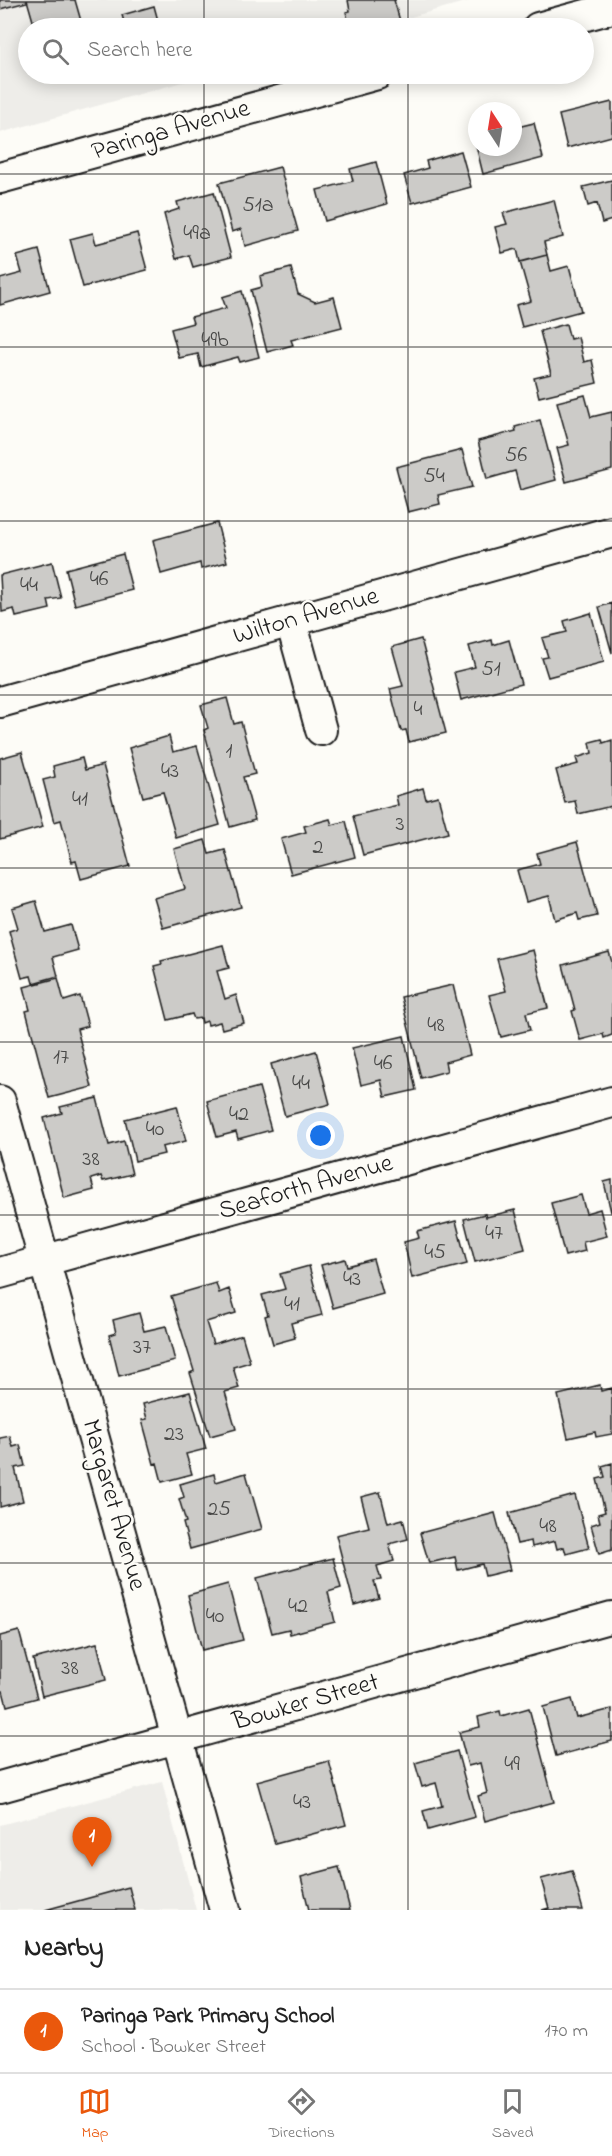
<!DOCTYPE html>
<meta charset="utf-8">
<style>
body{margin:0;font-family:"Indie Flower",sans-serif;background:#f6f6f6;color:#222}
.compass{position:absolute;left:468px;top:102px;width:54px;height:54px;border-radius:50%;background:#fff;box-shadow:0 3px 15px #0003;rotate:348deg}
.you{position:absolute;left:321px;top:1136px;width:21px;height:21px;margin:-15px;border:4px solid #fff;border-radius:50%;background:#1a73e8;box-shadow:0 0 0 9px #1a73e833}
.badge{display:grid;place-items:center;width:39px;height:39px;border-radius:50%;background:#ea580c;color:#fff;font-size:20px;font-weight:700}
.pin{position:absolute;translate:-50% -50px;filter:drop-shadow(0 2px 3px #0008)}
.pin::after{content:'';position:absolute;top:32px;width:21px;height:18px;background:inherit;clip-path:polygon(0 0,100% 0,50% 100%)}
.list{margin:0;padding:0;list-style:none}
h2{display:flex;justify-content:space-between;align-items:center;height:78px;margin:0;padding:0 24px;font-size:26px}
h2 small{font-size:20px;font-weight:400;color:#767676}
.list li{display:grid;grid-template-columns:39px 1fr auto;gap:18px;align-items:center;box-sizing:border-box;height:84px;padding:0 24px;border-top:2px solid #e0e0e0}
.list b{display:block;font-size:22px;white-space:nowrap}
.list p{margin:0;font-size:20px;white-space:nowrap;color:#767676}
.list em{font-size:20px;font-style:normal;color:#767676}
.icon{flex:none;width:33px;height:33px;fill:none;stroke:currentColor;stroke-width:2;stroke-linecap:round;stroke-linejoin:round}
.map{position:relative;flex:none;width:612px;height:1910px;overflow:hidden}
.search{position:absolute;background:#fff;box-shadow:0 3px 15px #0003;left:18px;right:18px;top:18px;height:66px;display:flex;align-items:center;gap:15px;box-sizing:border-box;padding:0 21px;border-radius:33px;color:#767676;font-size:22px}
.sheet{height:162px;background:#fff}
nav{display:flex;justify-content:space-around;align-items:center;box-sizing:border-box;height:84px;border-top:2px solid #e0e0e0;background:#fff;font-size:16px;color:#767676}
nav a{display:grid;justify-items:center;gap:3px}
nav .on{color:#ea580c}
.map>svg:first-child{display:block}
.built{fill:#eeede9}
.building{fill:#cccbc8;stroke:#1c1c1c;stroke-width:1.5}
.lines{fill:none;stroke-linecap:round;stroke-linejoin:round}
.minor-casing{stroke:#1c1c1c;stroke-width:34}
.minor{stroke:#fdfcf7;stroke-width:30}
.grid{fill:none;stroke:#1c1c1c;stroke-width:1.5;stroke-opacity:0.55}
.labels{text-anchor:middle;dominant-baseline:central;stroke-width:5;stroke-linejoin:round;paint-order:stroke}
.number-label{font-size:22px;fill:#484847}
.street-label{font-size:26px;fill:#1c1c1c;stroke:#fdfcf7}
</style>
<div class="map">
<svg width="612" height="1910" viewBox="0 0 612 1910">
<rect width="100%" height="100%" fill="#fdfcf7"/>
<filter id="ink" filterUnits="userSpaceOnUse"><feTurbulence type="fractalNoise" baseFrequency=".0167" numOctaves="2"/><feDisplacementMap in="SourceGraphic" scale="12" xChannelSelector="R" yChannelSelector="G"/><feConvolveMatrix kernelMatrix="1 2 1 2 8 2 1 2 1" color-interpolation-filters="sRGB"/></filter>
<g filter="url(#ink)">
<path class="built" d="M0,0H472L371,28H28V74H211L0,133Z
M162,1782L196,1910H0V1825Z"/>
<path class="building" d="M0,0H27V2L0,9Z
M27,0H75L83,28H35Z
M348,0H396H394L400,21L370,28H350L346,12L350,11Z
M154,6L160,28H112L111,26L124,22L122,15Z
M612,102V136L567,148L559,115Z
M534,123L543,158L483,174L471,125L477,124V147H513V128Z
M461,151L471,187L412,203L404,175L428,168L426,161Z
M376,162L387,204L325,221L317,190L353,181L350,169Z
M280,167L298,231L245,246L241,229L232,232L219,183Z
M612,180V220L602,223L597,203L588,206L583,187Z
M214,192L231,257L193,267L189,255L176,259L164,214L179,209L177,202Z
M554,200L563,237L544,242L547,255L520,262L517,249L502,253L495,227L507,224L503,213Z
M93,233L96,244L137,233L147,270L83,287L70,239Z
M39,250L50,291L0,305V279L22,273L17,256Z
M547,255L551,271L569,266L581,311L522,327L516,305L531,301L520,262Z
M291,268L298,294L315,302L334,297L342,327L291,340L293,345L267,352L251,290L262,287L260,276Z
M242,291L259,357L240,362L238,357L201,367L198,354L179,358L171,329L193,323L191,317L226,308L222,297Z
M566,324L570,339L578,337L584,362L592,360L597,383L539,397L534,378L551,374L540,331Z
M585,395L591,417L612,412V470L566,482L557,448L569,445L557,402Z
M540,420L556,480L520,490L515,471L487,479L478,441L516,431L515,427Z
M462,450L472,487L438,495L440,504L408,512L396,467Z
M217,523L227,562L201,569L200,563L161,574L153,540Z
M123,554L132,590L75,605L66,569Z
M52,562L61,598L48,600L50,609L16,617L14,609L2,612L0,575Z
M612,603V653L599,607Z
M591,613L604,662L548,677L542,658L548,657L542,638L567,632L564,621Z
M421,639L446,733L409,742L406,730L401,731L390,689L403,686L392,647Z
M492,640L493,645L509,640L521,684L461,700L454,672L475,667L469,646Z
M227,698L234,724L241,722L255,774L243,777L255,820L230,827L204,730L208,728L201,705Z
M169,736L173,752L197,746L220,825L176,838L163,792L143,797L129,748Z
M602,739L603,743L612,740V806L578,814L575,801L565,803L556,770L578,764L576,758L592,753L590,742Z
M22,752L43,827L0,839V758Z
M82,758L85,770L103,765L130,866L81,879L76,861L72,862L61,820L54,822L43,780L55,777L53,766Z
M423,788L426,799L438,796L448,833L363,855L353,816L398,805L396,796Z
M330,819L332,825L346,821L355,857L291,874L281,839L306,832L304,826Z
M205,840L209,854L225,850L241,907L163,928L154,898L185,889L174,849Z
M577,842L597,916L579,920L577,913L555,920L549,896L526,902L517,870L540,864L537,853Z
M36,901L45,932L71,925L78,950L53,957L58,976L33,983L31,976L22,978L9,931L18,928L12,908Z
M223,945L229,968L217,971L225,999L236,995L244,1023L222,1029L220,1022L208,1025L207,1021L202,1023L201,1018L194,1019L192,1014L168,1020L154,966L162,964L161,961Z
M533,950L548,1008L526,1013L530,1030L501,1037L489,995L506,991L497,959Z
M609,952L612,962V1035L604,1038L603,1034L580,1040L572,1011L575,1010L563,965Z
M58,978L64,1001L80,996L88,1026L77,1029L92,1087L49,1098L26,1011L30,1010L24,987Z
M453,985L470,1055L445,1062L447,1071L421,1078L401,997Z
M404,1036L416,1090L385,1097L381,1080L361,1085L352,1048Z
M316,1051L330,1104L285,1116L271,1064Z
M259,1087L271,1130L238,1139L236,1132L217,1137L207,1101Z
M97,1098L109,1145L124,1141L132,1174L103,1181L101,1176L91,1179L94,1190L64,1198L44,1118L62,1113L60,1107Z
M177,1106L186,1141L162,1147L164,1154L135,1161L125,1119Z
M612,1180V1212H611L604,1182Z
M581,1195L586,1213L600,1209L607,1236L583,1242L585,1251L565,1256L551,1203Z
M515,1210L525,1249L475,1262L464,1219L485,1214L486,1217Z
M456,1221L467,1264L412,1278L404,1242L419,1238L417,1231Z
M345,1259L347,1266L373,1259L383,1294L333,1308L321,1265Z
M309,1266L322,1315L291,1323L295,1338L273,1344L265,1316L268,1315L262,1295L285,1289L280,1274Z
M216,1283L219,1293L229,1289L236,1313L206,1322L213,1344L242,1335L250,1362L233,1367L239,1388L225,1392L236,1429L210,1436L190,1373L194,1371L171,1296Z
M139,1313L144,1331L166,1326L175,1361L119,1376L109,1335L116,1333L113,1320Z
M600,1385L601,1391L612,1388V1434L596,1437L595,1432L568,1438L558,1395Z
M190,1392L206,1449L186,1454L192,1474L162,1482L157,1463L154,1464L142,1420L147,1419L143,1404Z
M10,1436L13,1447L20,1445L25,1466L15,1468L23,1501L0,1507V1438Z
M612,1463V1550L599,1554L591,1525L600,1522L598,1514L605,1512L597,1479L605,1477L602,1466Z
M246,1473L262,1529L190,1549L183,1523L186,1522L179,1499L184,1497L180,1484L214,1474L216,1482Z
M380,1492L388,1523L403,1519L408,1539L389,1544L394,1561L377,1566L381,1580L374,1581L379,1598L354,1605L336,1535L369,1527L361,1497Z
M575,1495L589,1548L566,1554L564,1547L557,1549L555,1541L532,1547L531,1541L517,1544L509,1513Z
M495,1513L510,1570L485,1576L482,1564L458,1570L455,1557L429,1563L420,1533Z
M333,1558L341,1588L328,1592L335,1622L290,1634L289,1629L272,1633L257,1578Z
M228,1584L243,1640L202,1650L188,1595Z
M19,1631L37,1698L7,1706L3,1691L0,1692V1636Z
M97,1643L106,1680L42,1696L33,1659Z
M572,1699L577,1718L612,1709V1741L556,1756L543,1707Z
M529,1708L554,1802L485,1821L478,1796L487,1793L480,1763L468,1766L459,1732L480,1727L478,1717L500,1711L501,1716Z
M457,1751L475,1817L428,1830L423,1811L442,1806L436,1783L422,1787L415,1763Z
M329,1761L346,1825L275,1844L257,1781Z
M339,1867L350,1910H309L301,1877Z
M572,1871L583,1910H542L549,1908L541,1879Z
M129,1887L135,1910H45Z"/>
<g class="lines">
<defs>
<path id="minor" d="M538,28L612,8
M0,178L377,74
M291,621L321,730
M0,702L612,532
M0,1101L225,1910
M0,1273L612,1102
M0,1787L612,1617"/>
</defs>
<use href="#minor" class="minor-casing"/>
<use href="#minor" class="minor"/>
</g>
</g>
<path class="grid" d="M204,0V28M408,0V28M204,74V1910M408,74V1910M0,174H612M0,347H612M0,521H612M0,695H612M0,868H612M0,1042H612M0,1215H612M0,1389H612M0,1563H612M0,1736H612"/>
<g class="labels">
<g class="number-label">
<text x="258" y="206">51a</text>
<text x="197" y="234">49a</text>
<text x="215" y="341">49b</text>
<text x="516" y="456">56</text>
<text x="434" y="477">54</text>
<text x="99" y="580">46</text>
<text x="29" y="586">44</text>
<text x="491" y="670">51</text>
<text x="418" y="710">4</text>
<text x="229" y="752">1</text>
<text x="170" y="772">43</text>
<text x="80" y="800">41</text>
<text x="400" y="825">3</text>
<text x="318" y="848">2</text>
<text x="436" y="1026">48</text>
<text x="61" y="1058">17</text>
<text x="383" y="1064">46</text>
<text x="301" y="1084">44</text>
<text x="239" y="1115">42</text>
<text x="155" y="1130">40</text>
<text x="91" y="1160">38</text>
<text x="494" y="1234">47</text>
<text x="435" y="1253">45</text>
<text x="352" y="1280">43</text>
<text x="292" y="1305">41</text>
<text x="142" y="1348">37</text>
<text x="174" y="1435">23</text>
<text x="219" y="1510">25</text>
<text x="548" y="1527">48</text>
<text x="298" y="1607">42</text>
<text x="215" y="1617">40</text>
<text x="70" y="1669">38</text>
<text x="512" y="1765">49</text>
<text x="302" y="1803">43</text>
</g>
<g class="street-label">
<text transform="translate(171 131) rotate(-16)">Paringa Avenue</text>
<text transform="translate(306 617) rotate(-16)">Wilton Avenue</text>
<text transform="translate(306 1188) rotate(-16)">Seaforth Avenue</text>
<text transform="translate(113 1505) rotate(74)">Margaret Avenue</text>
<text transform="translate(306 1703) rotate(-16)">Bowker Street</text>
</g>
</g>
</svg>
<svg class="compass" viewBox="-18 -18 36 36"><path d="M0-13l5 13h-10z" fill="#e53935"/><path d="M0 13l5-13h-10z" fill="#767676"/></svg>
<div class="you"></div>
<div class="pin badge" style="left:92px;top:1867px">1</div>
<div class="search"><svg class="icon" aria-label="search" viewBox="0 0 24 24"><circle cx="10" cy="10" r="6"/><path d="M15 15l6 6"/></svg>Search here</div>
</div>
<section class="sheet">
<h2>Nearby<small></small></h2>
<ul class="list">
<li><span class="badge">1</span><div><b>Paringa Park Primary School</b><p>School · Bowker Street</p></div><em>170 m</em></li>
</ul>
</section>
<nav>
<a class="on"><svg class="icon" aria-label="map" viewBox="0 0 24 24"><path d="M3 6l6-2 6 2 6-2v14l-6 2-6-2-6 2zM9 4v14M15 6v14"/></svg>Map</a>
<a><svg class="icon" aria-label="directions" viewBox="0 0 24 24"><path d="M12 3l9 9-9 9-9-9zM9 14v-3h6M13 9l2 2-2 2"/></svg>Directions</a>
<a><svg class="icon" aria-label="saved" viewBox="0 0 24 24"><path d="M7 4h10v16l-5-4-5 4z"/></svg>Saved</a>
</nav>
